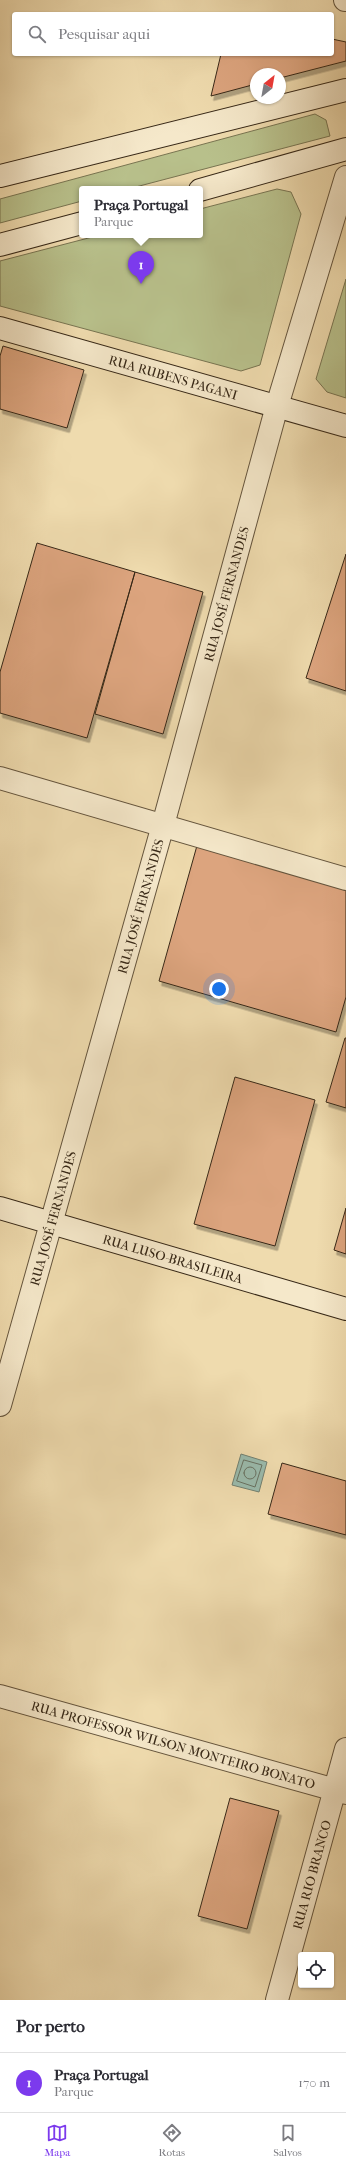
<!DOCTYPE html>
<html lang="pt">
<meta charset="utf-8">
<style>
body{margin:0;font-family:"IM FELL French Canon",serif;background:#f7f7f7;color:#2b2b33}
.controls{position:absolute;right:12px;bottom:12px;display:grid;overflow:hidden;border-radius:4px;box-shadow:0 1px 3px #0004}
.controls button{width:36px;height:36px;display:grid;place-items:center;padding:0;border:0;border-bottom:1px solid #e1e1e2;background:#fff;color:#2b2b33;font:20px sans-serif}
.compass{position:absolute;left:250px;top:68px;width:36px;height:36px;border-radius:50%;background:#fff;box-shadow:0 1px 3px #0004;rotate:31deg}
.you{position:absolute;left:219px;top:989px;width:14px;height:14px;margin:-10px;border:3px solid #fff;border-radius:50%;background:#1a73e8;box-shadow:0 0 0 6px #1a73e833}
.badge{display:grid;place-items:center;width:26px;height:26px;border-radius:50%;background:#7c3aed;color:#fff;font-size:13px;font-weight:700}
.pin{position:absolute;translate:-50% -33px;filter:drop-shadow(0 1px 2px #0008)}
.pin::after{content:'';position:absolute;top:21px;width:14px;height:12px;background:inherit;clip-path:polygon(0 0,100% 0,50% 100%)}
.popup{position:absolute;left:79px;top:186px;width:124px;height:52px;box-sizing:border-box;display:grid;place-content:center;border-radius:4px;background:#fff;filter:drop-shadow(0 1px 3px #0005);font-size:13px;white-space:nowrap;color:#7c7c81}
.popup b{font-size:15px;color:#2b2b33}
.popup::after{content:'';position:absolute;left:50%;top:100%;margin-left:-8px;border:8px solid transparent;border-top-color:#fff}
.list{margin:0;padding:0;list-style:none}
h2{display:flex;justify-content:space-between;align-items:center;height:52px;margin:0;padding:0 16px;font-size:17px}
h2 small{font-size:13px;font-weight:400;color:#7c7c81}
.list li{display:grid;grid-template-columns:26px 1fr auto;gap:12px;align-items:center;box-sizing:border-box;height:60px;padding:0 16px;border-top:1px solid #e1e1e2}
.list b{display:block;font-size:15px;white-space:nowrap}
.list p{margin:0;font-size:13px;white-space:nowrap;color:#7c7c81}
.list em{font-size:13px;font-style:normal;color:#7c7c81}
.icon{flex:none;width:22px;height:22px;fill:none;stroke:currentColor;stroke-width:2;stroke-linecap:round;stroke-linejoin:round}
.map{position:relative;flex:none;width:346px;height:2000px;overflow:hidden}
.search{position:absolute;background:#fff;box-shadow:0 1px 3px #0004;left:12px;right:12px;top:12px;height:44px;display:flex;align-items:center;gap:10px;box-sizing:border-box;padding:0 14px;border-radius:4px;color:#7c7c81;font-size:15px}
.sheet{height:112px;background:#fff}
nav{display:flex;justify-content:space-around;align-items:center;box-sizing:border-box;height:56px;border-top:1px solid #e1e1e2;background:#fff;font-size:11px;color:#7c7c81}
nav a{display:grid;justify-items:center;gap:2px}
nav .on{color:#7c3aed}
.map>svg:first-child{display:block}
.green{fill:#b8c08b;stroke:#787451}
.water{fill:#9abbad;stroke:#728071}
.lines{fill:none;stroke-linecap:round;stroke-linejoin:round}
.shore{stroke:#687262;stroke-width:1}
.building{fill:#dca47e;stroke:#372817;filter:url(#shadow)}
.street-casing{stroke:#65553d;stroke-width:24}
.secondary-casing{stroke:#372817;stroke-width:24}
.street{stroke:#f5e8ca;stroke-width:22}
.secondary{stroke:#f5e8ca;stroke-width:22}
.labels{text-anchor:middle;dominant-baseline:central;stroke-width:3.5;stroke-linejoin:round;paint-order:stroke}
.street-label{font-size:13px;fill:#372817;stroke:#f5e8ca}
</style>
<div class="map">
<svg width="346" height="2000" viewBox="0 0 346 2000">
<defs>
<filter id="shadow"><feDropShadow dx="2.5" dy="4.5" stdDeviation="0" flood-color="#0004"/></filter>
</defs>
<rect width="100%" height="100%" fill="#efdbae"/>
<filter id="stains"><feTurbulence type="fractalNoise" baseFrequency=".005" numOctaves="4"/><feColorMatrix values="0 0 0 0 .2 0 0 0 0 .09 0 0 0 0 .02 0 0 0 .5 -.17"/></filter>
<radialGradient id="worn" r=".72"><stop offset=".6" stop-color="#630" stop-opacity="0"/><stop offset="1" stop-color="#630" stop-opacity=".3"/></radialGradient>
<path class="green" d="M315,114L326,120L330,136L128,189H82V201L0,223V199Z
M277,189L291,192L301,214L260,365L241,371L0,306V261L100,235H200V209Z
M346,279V398L327,392L316,379Z"/>
<path class="water" d="M241,1454L267,1462L259,1492L232,1485Z"/>
<g class="lines">
<path class="shore" d="M244,1460L262,1465L255,1487L237,1481Z
M244 1473a6 6 0 1 1 12 0a6 6 0 1 1-12 0Z"/>
</g>
<path class="building" d="M332,39L346,42V61L280,78V74H256V84L211,96L221,54H332Z
M3,346L84,370L67,428L0,409V356Z
M37,543L135,572L87,738L0,713V672Z
M346,554V691L306,678Z
M135,572L203,592L163,734L95,714Z
M198,842L346,884V997L336,1032L159,981Z
M345,1038H346V1108L326,1102Z
M235,1077L315,1100L275,1246L194,1224Z
M346,1208V1254L334,1250Z
M282,1463L346,1481V1535L268,1514Z
M230,1798L279,1811L247,1929L198,1916Z"/>
<g class="lines">
<defs>
<g id="street">
<path d="M345,0H346"/>
<path d="M0,778L346,879"/>
<path id="s1" d="M0,1405L163,825L277,406L346,177"/>
<path id="s2" d="M0,1696L346,1793"/>
<path id="s3" d="M277,2000L346,1749"/>
</g>
<g id="secondary">
<path d="M0,176L346,90"/>
<path d="M200,190L346,149"/>
<path d="M0,245L82,223"/>
<path id="s4" d="M0,328L346,426"/>
<path id="s5" d="M0,1208L346,1309"/>
</g>
</defs>
<use href="#street" class="street-casing"/>
<use href="#secondary" class="secondary-casing"/>
<use href="#street" class="street"/>
<use href="#secondary" class="secondary"/>
</g>
<g class="labels">
<g class="street-label">
<text stroke="none"><textPath href="#s4" startOffset="180">RUA RUBENS PAGANI</textPath></text>
<text stroke="none"><textPath href="#s1" startOffset="842">RUA JOSÉ FERNANDES</textPath></text>
<text stroke="none"><textPath href="#s1" startOffset="518">RUA JOSÉ FERNANDES</textPath></text>
<text stroke="none"><textPath href="#s1" startOffset="194">RUA JOSÉ FERNANDES</textPath></text>
<text stroke="none"><textPath href="#s5" startOffset="180">RUA LUSO-BRASILEIRA</textPath></text>
<text stroke="none"><textPath href="#s2" startOffset="180">RUA PROFESSOR WILSON MONTEIRO BONATO</textPath></text>
<text stroke="none"><textPath href="#s3" startOffset="130">RUA RIO BRANCO</textPath></text>
</g>
</g>
<rect width="100%" height="100%" filter="url(#stains)"/>
<rect width="100%" height="100%" fill="url(#worn)"/>
</svg>
<div class="controls">
<button><svg class="icon" aria-label="locate" viewBox="0 0 24 24"><circle cx="12" cy="12" r="6"/><path d="M12 2v4M12 18v4M2 12h4M18 12h4"/></svg></button>
</div>
<svg class="compass" viewBox="-18 -18 36 36"><path d="M0-13l5 13h-10z" fill="#e53935"/><path d="M0 13l5-13h-10z" fill="#7c7c81"/></svg>
<div class="you"></div>
<div class="pin badge" style="left:141px;top:284px">1</div>
<div class="popup"><b>Praça Portugal</b>Parque</div>
<div class="search"><svg class="icon" aria-label="search" viewBox="0 0 24 24"><circle cx="10" cy="10" r="6"/><path d="M15 15l6 6"/></svg>Pesquisar aqui</div>
</div>
<section class="sheet">
<h2>Por perto<small></small></h2>
<ul class="list">
<li><span class="badge">1</span><div><b>Praça Portugal</b><p>Parque</p></div><em>170 m</em></li>
</ul>
</section>
<nav>
<a class="on"><svg class="icon" aria-label="map" viewBox="0 0 24 24"><path d="M3 6l6-2 6 2 6-2v14l-6 2-6-2-6 2zM9 4v14M15 6v14"/></svg>Mapa</a>
<a><svg class="icon" aria-label="directions" viewBox="0 0 24 24"><path d="M12 3l9 9-9 9-9-9zM9 14v-3h6M13 9l2 2-2 2"/></svg>Rotas</a>
<a><svg class="icon" aria-label="saved" viewBox="0 0 24 24"><path d="M7 4h10v16l-5-4-5 4z"/></svg>Salvos</a>
</nav>
